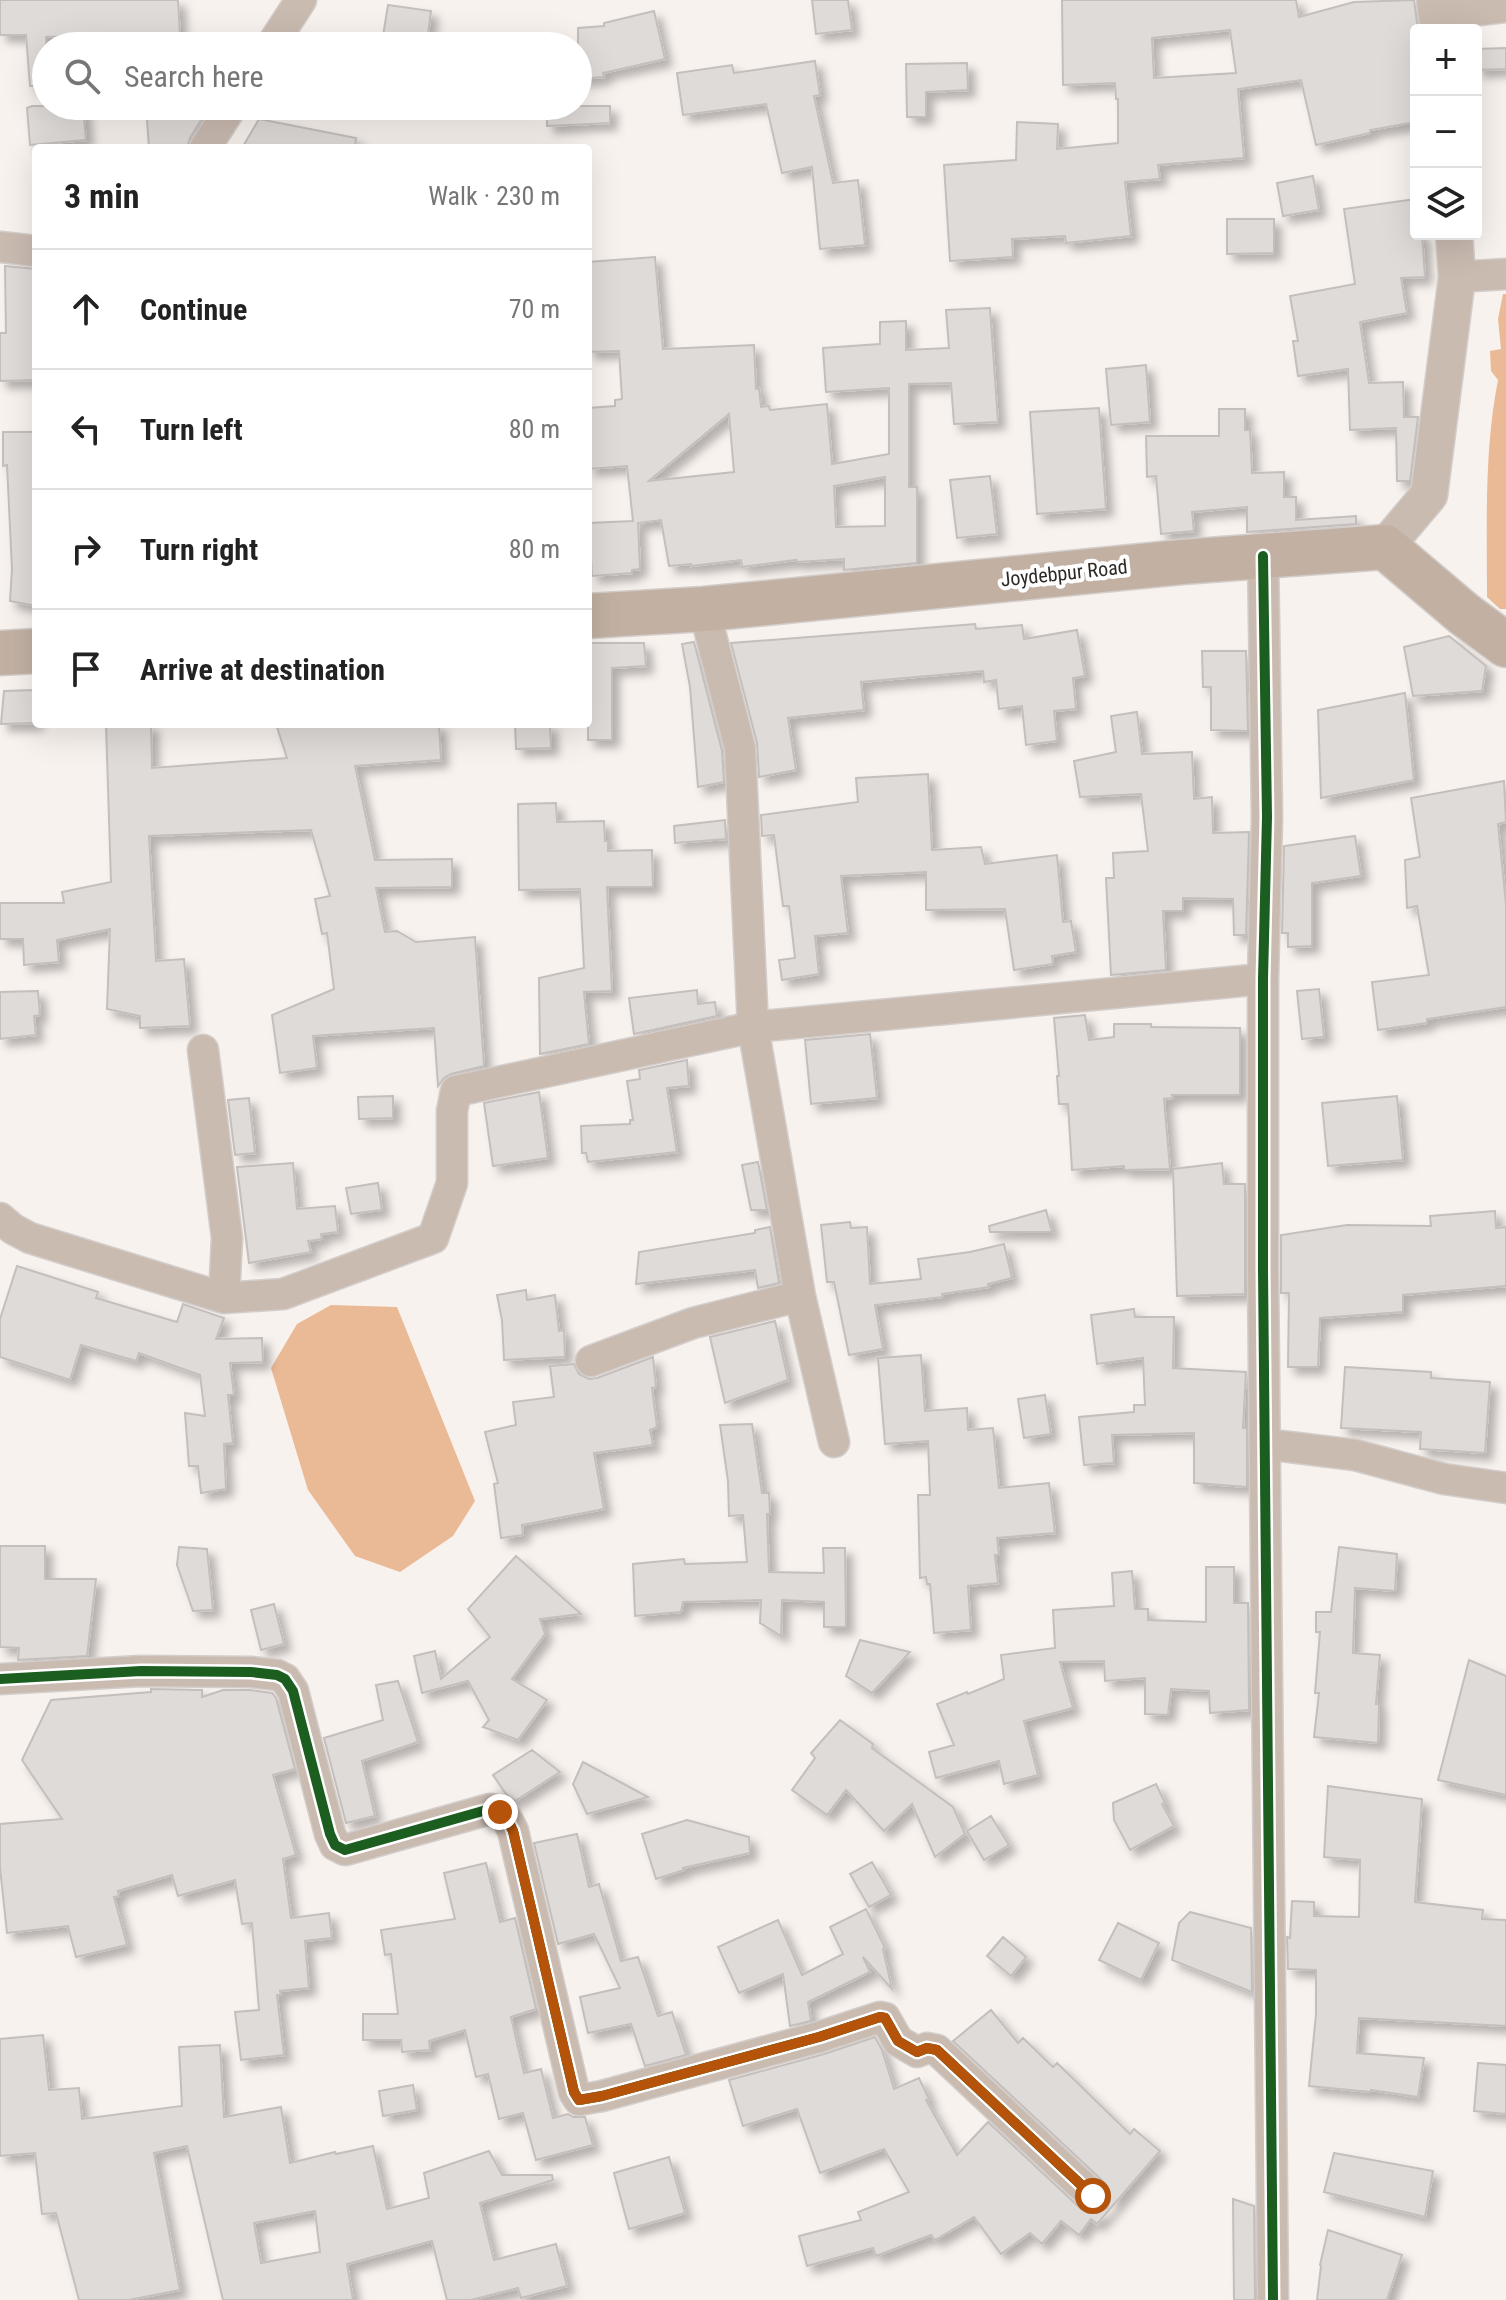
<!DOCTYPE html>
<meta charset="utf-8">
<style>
body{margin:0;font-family:"Roboto Condensed",sans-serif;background:#f2f2f2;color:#222}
.controls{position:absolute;right:24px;top:24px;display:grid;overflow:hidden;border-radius:8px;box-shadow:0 8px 32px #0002}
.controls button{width:72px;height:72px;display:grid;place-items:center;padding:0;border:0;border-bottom:2px solid #e0e0e0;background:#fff;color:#222;font:40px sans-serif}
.stop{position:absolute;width:24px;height:24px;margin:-18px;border:6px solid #b45309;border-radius:50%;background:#fff}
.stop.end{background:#b45309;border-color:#fff;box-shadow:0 2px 8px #0008}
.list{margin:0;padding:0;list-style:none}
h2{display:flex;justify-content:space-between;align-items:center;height:104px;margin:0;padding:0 32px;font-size:34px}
h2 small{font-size:26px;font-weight:400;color:#767676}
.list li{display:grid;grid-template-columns:52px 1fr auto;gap:24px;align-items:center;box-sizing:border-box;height:120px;padding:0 32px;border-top:2px solid #e0e0e0}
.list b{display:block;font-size:30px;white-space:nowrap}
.list em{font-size:26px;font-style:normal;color:#767676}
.icon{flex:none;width:44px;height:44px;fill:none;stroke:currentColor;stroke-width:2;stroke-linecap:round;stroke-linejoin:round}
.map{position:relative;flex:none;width:1506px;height:2300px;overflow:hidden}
.search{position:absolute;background:#fff;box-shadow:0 8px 32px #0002;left:32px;top:32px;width:560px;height:88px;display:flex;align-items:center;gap:20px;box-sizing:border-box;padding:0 28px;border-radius:44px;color:#767676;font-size:30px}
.panel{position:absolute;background:#fff;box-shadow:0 8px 32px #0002;left:32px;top:144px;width:560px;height:584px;border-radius:8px}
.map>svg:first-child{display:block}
.water{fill:#eab996}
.building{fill:#dfdbd8;stroke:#c4bfbc;stroke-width:2;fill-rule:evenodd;filter:url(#shadow)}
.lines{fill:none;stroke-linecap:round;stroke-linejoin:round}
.minor-casing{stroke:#d3cecb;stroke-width:33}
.tertiary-casing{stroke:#d3cecb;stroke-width:39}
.primary-casing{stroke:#d3cecb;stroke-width:47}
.minor{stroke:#cabbb1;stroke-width:30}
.tertiary{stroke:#cabbb1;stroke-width:36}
.primary{stroke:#c2b1a3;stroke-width:44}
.cycleway-casing{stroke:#fff;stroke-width:15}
.cycleway{stroke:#1b5e20;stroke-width:10}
.route{stroke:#b45309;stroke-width:10}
.labels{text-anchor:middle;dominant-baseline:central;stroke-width:8;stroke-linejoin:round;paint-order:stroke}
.street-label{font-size:20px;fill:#2d2a27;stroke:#fff}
</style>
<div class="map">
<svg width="1506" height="2300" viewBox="0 0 1506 2300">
<defs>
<filter id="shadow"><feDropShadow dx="7" dy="7" stdDeviation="4" flood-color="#0004"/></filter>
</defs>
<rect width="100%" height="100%" fill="#f8f2ee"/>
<path class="water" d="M1503,294H1506V609H1500L1487,597C1487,526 1484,451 1498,380L1491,371L1490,351L1501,349L1498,319Z
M331,1305L397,1307L475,1501L453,1536L400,1572L355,1556L308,1490L271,1368L297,1324Z"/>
<path class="building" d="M0,0H178L180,38L143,40V34L46,37V86H30L26,35H0Z
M812,0H848L852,30L816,34Z
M1062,0H1296L1299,17L1354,2L1414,0L1418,30H1416V122L1370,130V133L1316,145L1301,80L1238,89L1244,158L1158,165L1160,179L1125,182L1131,236L1066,243L1065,236L1012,239L1013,257L950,261L944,165L1016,160L1017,122L1058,124L1057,149L1118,143V99H1116L1115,83L1063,85ZM1230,30L1236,73L1154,78L1152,38Z
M388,5L431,11L427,42L383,36Z
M654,11L665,59L603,73L604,77L578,79V28L604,26V23Z
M1506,48V69L1476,70V49Z
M815,61L820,95L814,96L833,183L858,180L865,245L820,249L812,167L782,173L766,104L683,115L677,73L732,65L734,73Z
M967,63L968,90L926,92V117H907L906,64Z
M32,106H83L86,140L30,145L27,108Z
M146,106H201V120L190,138L187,148H149Z
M547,106H610V123L547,126Z
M259,119L356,138L355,148H242Z
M1313,176L1319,210L1283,216L1277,183Z
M1416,199V234H1422L1425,277L1401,278L1407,313L1360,322L1369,383L1403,382L1404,417H1418L1410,481H1397L1396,428L1350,430L1348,369L1298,376L1293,341H1298L1290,296L1355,284L1344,209Z
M1227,219H1274V253L1227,254Z
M655,257L663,349L754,345L756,389L759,388L761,407L769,406L770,410L827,404L832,464L889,454V388L826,392L823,348L880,344V322L906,321V350L949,348L946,310L990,308L998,422L954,424L951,383L909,384V487H917V563L844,570V559L796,562V560L742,567L741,560L691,566V564L669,566L661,520L638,523L640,569L632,570V573L592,576L589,523L633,521L627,466L588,469V408L615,406V400L622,399L619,351L588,352V262ZM729,414L734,472L649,481ZM885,477V526L836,527L834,486Z
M5,266L36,269V380L0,381V333H6Z
M1146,365L1150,422L1111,425L1106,369Z
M1099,408L1106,509L1037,514L1030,412Z
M1219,409H1245V430H1250L1252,473L1284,472V497H1296V520L1356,516V524L1247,532V507L1192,512L1194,531L1161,534L1156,476L1147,477L1146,436H1219Z
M3,432H36V606L10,601L12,569L7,465L3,466Z
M990,476L997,534L957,538L950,480Z
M975,624L976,629L1022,625L1024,639L1077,630L1085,676L1073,678L1076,709L1054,711L1057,741L1026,745L1022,706L999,709L996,680L984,682L983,671L861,682L864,710L788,718L796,770L759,777L757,743L731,643Z
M1449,636L1486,666L1482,691L1413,696L1404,647Z
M694,642L722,751L724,782L698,787L690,687L682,644Z
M588,643H644L646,666L612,668V740H588Z
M1202,651H1246L1248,731L1211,730V687H1203Z
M36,690V723L1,724L4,691Z
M1405,693L1414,780L1321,798L1318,710Z
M1137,712L1142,754L1192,752L1194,799L1212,797L1213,833L1249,832L1246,935H1234L1233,899L1183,898V911H1163L1166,970L1111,975L1106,878H1114L1113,853L1148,851L1141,794L1080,797L1074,761L1116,752L1111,716Z
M106,724H151L152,768L287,758L276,724H348V726L439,724L441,760L355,766L375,860L452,859V887L376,888L385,932L397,931L416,942L475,937L484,1066L451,1074L444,1078L438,1086L434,1028L313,1036L317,1068L280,1073L272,1015L334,989L327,933L322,934L315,899L330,896L311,830L149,836L156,961L184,959L190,1026L140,1028V1016L107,1009L110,929L57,940L59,962L24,965L23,939H0V903H64L62,892L111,882Z
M515,724H550L551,748L516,749Z
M928,774L932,850L981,847L985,864L1057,855L1063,922L1071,921L1076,952L1052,956L1053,964L1014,970L1005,909L926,910V872L841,876L848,933L815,936L819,974L782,980L779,960L795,958L789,906H783L774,835L762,836L761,815L858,802L856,778Z
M1504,781L1506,822L1498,824L1506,904V1007L1427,1019V1023L1378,1030L1372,982L1429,975L1417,906L1407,908L1405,860L1420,857L1411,798Z
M556,803L557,822L604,821L605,841H608V851L652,850L653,887H607L612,991L584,992L589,1044L540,1054L539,978L584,968L580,889L519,890L518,804Z
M725,820L726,839L675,843L674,826Z
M1355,836L1361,876L1312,883V946L1288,947V933H1282L1284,846Z
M1319,989L1324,1037L1302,1039L1297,991Z
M697,990L698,1004L715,1002L717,1016L634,1034L629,998Z
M38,991L40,1015L34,1016L36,1035L0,1039V992Z
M1085,1015L1089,1040L1114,1037V1024H1151V1027L1240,1028V1095H1172L1173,1098L1164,1099L1170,1169L1124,1170V1166L1072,1170L1068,1104H1059L1057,1076H1059L1054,1018Z
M870,1034L877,1098L811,1104L805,1040Z
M687,1060L689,1086L667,1088L677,1152L588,1162L586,1153H582L581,1126L630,1124V1120H633L627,1081L640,1079L639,1070Z
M539,1092L548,1158L493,1166L484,1103Z
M393,1096V1118L359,1119L358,1097Z
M1397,1096L1403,1160L1328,1166L1322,1103Z
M249,1098L255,1153L235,1155L228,1100Z
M758,1162L767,1210H751L742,1165Z
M293,1163L297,1209L335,1206L338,1232L321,1234L322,1239L308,1241L311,1252L249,1263L237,1167Z
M1222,1163L1224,1184H1245V1294L1177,1296L1173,1169Z
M378,1183L382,1210L351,1214L346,1188Z
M1046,1210L1052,1232H990L989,1226Z
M1495,1211L1496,1228L1506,1227V1286L1403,1295V1312L1320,1318L1318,1367H1288L1289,1293H1281V1235L1347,1225L1431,1226L1430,1216Z
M850,1222L851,1228L867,1227L870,1284L921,1279L918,1259L970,1252L1004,1244L1012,1278L988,1284L989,1287L942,1294L943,1297L875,1305L883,1349L849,1355L834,1282H827L821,1225Z
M770,1227L779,1283L758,1288L755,1270L636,1284L639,1252L755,1233V1230Z
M17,1266L98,1292L96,1298L177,1322L183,1304L224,1318L216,1339L262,1338L263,1362L230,1363L234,1395H228L233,1443L224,1444L226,1489L201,1493L198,1466H189L185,1413L205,1416L200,1375L139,1353L136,1361L81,1345L70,1380L0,1357V1319Z
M526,1290L527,1300L555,1295L559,1331L564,1330L565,1357L504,1360L502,1320L497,1295Z
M1134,1309L1135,1317H1174L1173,1368L1246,1372L1243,1428H1247V1487L1194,1483V1433L1112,1435L1114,1463L1084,1465L1079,1417L1134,1412V1405H1145L1143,1358L1097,1364L1091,1315Z
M775,1321L788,1380L725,1403L710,1337Z
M921,1355L925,1411L967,1408L968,1430L993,1428L999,1488L1049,1483L1055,1533L997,1538L999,1555H995L998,1583L968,1586L971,1630L934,1633L930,1584H927L926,1577L920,1578L918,1495H930L928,1441L885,1444L878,1358Z
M653,1357L656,1387L652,1388L657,1427L650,1430L653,1445L594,1453L604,1509L522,1525L523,1535L501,1538L494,1484L498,1483L485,1432L516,1425L513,1402L554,1397L550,1366L574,1364L579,1374L589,1379L597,1378Z
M1345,1367L1431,1372V1378L1490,1382L1485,1453L1420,1449L1421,1432L1341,1428Z
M1045,1395L1051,1434L1024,1438L1018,1399Z
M752,1424L762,1493H769L770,1514H767L769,1572L824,1573L823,1548H845L846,1627H824V1602L782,1600L781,1636L760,1623L761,1600L683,1602L681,1612L635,1616L633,1564L684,1559L685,1564L747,1562L743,1515L729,1516L728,1481L720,1425Z
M0,1546H45V1579H96L87,1656L18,1660L19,1648L0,1647Z
M179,1547L207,1549L213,1610L193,1611L177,1565Z
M1339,1547L1397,1554L1395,1591L1355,1588L1353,1653L1380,1655L1376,1704H1379L1378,1743L1314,1737L1319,1693H1315L1320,1632H1316V1612H1331Z
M516,1556L581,1614L540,1619L545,1634L512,1679L547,1700L518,1740L483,1727L489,1720L468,1681L422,1693L414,1656L435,1651L441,1679L490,1637L468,1609Z
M1206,1567H1234V1603H1248L1249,1710L1210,1713L1209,1691L1171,1689L1168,1715L1145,1714V1678L1105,1681L1104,1661L1060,1662L1073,1708L1024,1721L1038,1775L1004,1784L999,1761L936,1778L929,1752L954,1745L937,1704L967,1692L968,1694L1004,1679L1001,1655L1055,1648L1053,1610L1114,1606L1112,1573L1132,1571L1135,1609H1148V1620L1206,1622Z
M274,1604L284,1644L261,1650L251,1610Z
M860,1640L910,1652L872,1693L846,1676Z
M1469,1660L1506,1676V1795L1438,1780Z
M398,1681L418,1742L362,1761L375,1816L346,1823L324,1738L383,1720L376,1685Z
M151,1689L202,1690V1697L223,1690H250L272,1693L276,1698L295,1769L273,1775L296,1855L283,1859L291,1918L329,1913L332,1938L305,1941L309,1988L280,1991L281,1995H277L284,2055L241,2060L235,2012L259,2010L252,1923L242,1924L235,1880L178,1896L172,1875L118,1891L119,1896L114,1897L127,1945L76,1957L68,1926L7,1933L0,1868V1824L62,1819L22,1760L51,1700L151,1692Z
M840,1720L873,1744L872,1748L953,1807L965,1834L935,1857L912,1804L884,1831L846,1790L827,1815L792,1790L815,1758L811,1753Z
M532,1750L560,1772L515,1801L506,1794L493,1775Z
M583,1762L648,1797L587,1814L573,1784Z
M1156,1784L1165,1803L1162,1804L1174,1826L1130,1850L1114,1820L1113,1803Z
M1328,1786L1422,1799L1415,1902L1483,1910L1482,1919L1506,1920V2026L1359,2018L1357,2053L1424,2058L1418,2097L1371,2090L1370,2092L1309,2086L1316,2014V1970L1288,1969L1287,1937L1290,1938L1292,1901L1314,1902V1916L1359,1917L1360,1860L1324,1857Z
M991,1816L1009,1845L984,1860L967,1831Z
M687,1820L749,1837L750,1853L683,1868L684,1870L656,1879L642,1834Z
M577,1834L589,1887L599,1884L621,1961L638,1957L658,2016L672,2012L686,2055L645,2066L631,2024L588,2033L580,1997L620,1988L594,1934L558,1944L534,1843Z
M872,1862L891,1895L869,1907L850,1874Z
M486,1863L500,1922L515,1918L536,2009L511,2017L524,2073L541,2069L553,2118L568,2114L573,2117H585L593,2145L536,2160L523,2113L499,2119L488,2074L476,2077L465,2030L429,2041L430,2050L402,2052L401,2040H363V2014H398L391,1954L385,1955L381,1930L455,1919L444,1873Z
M866,1909L885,1948L883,1949L892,1989L863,1957L870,1972L808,2002L811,2021L790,2026L783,1974L739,1993L718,1947L778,1920L802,1975L843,1954L830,1927Z
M1190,1912L1251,1928L1252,1992L1172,1960L1179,1923Z
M1118,1923L1159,1943L1141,1980L1099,1960Z
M1003,1937L1026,1957L1011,1976L987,1956Z
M991,2010L1018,2043L1023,2038L1053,2067L1057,2063L1130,2134L1134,2129L1160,2151L1097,2224L1091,2219L1079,2235L1061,2221L1042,2244L1030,2233L1001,2254L974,2217L935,2240L931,2235L876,2256L873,2248L807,2266L799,2236L861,2220L858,2212L909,2192L884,2149L820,2173L797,2109L743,2126L729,2080L824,2054L875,2037L882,2050L894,2089L919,2078L929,2099L926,2100L957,2155L988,2122L1081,2209L1088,2213H1097L1107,2208L1110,2201V2192L1105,2183L953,2041Z
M43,2035L49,2090L79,2088L82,2119L182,2106L179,2047L220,2045L224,2117L281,2107L290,2163L335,2152L336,2154L373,2146L387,2209L429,2198L424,2173L489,2151L502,2175H552L553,2180L480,2203L494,2260L556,2244L567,2286L521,2298L518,2288L471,2300H447L432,2241L347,2264L353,2300H223L187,2146L154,2153L180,2290L129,2300H79L56,2213L42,2214L35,2153L0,2156V2039ZM315,2211L320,2252L261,2263L254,2223Z
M1478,2063L1506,2065V2114L1474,2111Z
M413,2085L417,2110L383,2116L379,2091Z
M1334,2153L1433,2171L1425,2217L1324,2192Z
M669,2157L685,2213L629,2229L614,2173Z
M1233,2199L1254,2206L1255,2300H1234Z
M1328,2230L1402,2255L1387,2300H1317L1321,2266L1320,2265Z"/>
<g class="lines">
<defs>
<path id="minor" d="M1437,15L1506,7
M271,46L301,0
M205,148L232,106
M0,247L36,251
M1457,277L1506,274
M1263,556L1267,817L1263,979V1269L1273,2300
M704,609L740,748L753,1027L800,1296L834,1442
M203,1050L227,1238L224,1298L283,1294L433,1238L452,1183V1111L456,1091L753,1027L1263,979
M0,1218L13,1229L30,1238L224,1298
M591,1361L693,1323L800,1296
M1265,1444L1355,1455L1444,1479L1506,1488
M0,1679L141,1671L251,1672L277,1675L285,1679L293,1691L330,1834L335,1845L345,1850L490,1809C504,1809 508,1821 513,1831L574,2092L579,2100L602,2096L819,2037L880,2017L885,2018L898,2041L917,2052L927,2048L937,2050L1093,2196"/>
<path id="tertiary" d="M1435,0L1439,30
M1385,547L1429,495L1457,277L1454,234"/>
<path id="primary" d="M588,616L704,609L1182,562L1385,547L1464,614L1506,645
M0,653L36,651"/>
</defs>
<use href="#minor" class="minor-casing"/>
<use href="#tertiary" class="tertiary-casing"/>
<use href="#primary" class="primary-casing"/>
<use href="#minor" class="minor"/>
<use href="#tertiary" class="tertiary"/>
<use href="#primary" class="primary"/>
<defs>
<path id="cycleway" d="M1263,556L1267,817L1263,979V1269L1273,2300
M0,1679L141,1671L251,1672L277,1675L285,1679L293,1691L330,1834L335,1845L345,1850L490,1809C504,1809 508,1821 513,1831L574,2092L579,2100L602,2096L819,2037L880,2017L885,2018L898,2041L917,2052L927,2048L937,2050L1093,2196"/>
</defs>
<use href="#cycleway" class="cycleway-casing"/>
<use href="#cycleway" class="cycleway"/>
</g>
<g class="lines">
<path class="route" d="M500,1812L506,1817L513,1831L574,2092L579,2100L602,2096L819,2037L880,2017L885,2018L898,2041L917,2052L927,2048L937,2050L1093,2196"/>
</g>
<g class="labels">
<g class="street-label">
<text transform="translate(1064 573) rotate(-6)">Joydebpur Road</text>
</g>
</g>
</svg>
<div class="controls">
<button>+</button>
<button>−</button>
<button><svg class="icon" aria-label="layers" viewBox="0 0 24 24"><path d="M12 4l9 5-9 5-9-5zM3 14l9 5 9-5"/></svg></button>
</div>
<div class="stop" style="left:1093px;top:2196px"></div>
<div class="stop end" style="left:500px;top:1812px"></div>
<div class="search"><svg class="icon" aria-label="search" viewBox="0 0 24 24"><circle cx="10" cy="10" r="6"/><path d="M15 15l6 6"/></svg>Search here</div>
<section class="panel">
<h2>3 min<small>Walk · 230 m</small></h2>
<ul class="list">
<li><svg class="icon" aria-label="ahead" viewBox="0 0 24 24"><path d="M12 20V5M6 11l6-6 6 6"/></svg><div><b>Continue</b></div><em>70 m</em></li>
<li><svg class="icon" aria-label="left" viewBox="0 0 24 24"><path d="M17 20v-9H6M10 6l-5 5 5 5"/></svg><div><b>Turn left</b></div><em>80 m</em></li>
<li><svg class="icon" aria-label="right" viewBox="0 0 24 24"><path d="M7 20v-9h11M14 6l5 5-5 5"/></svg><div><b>Turn right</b></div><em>80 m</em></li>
<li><svg class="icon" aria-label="arrive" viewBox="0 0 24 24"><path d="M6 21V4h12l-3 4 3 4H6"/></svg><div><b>Arrive at destination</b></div></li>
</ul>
</section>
</div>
